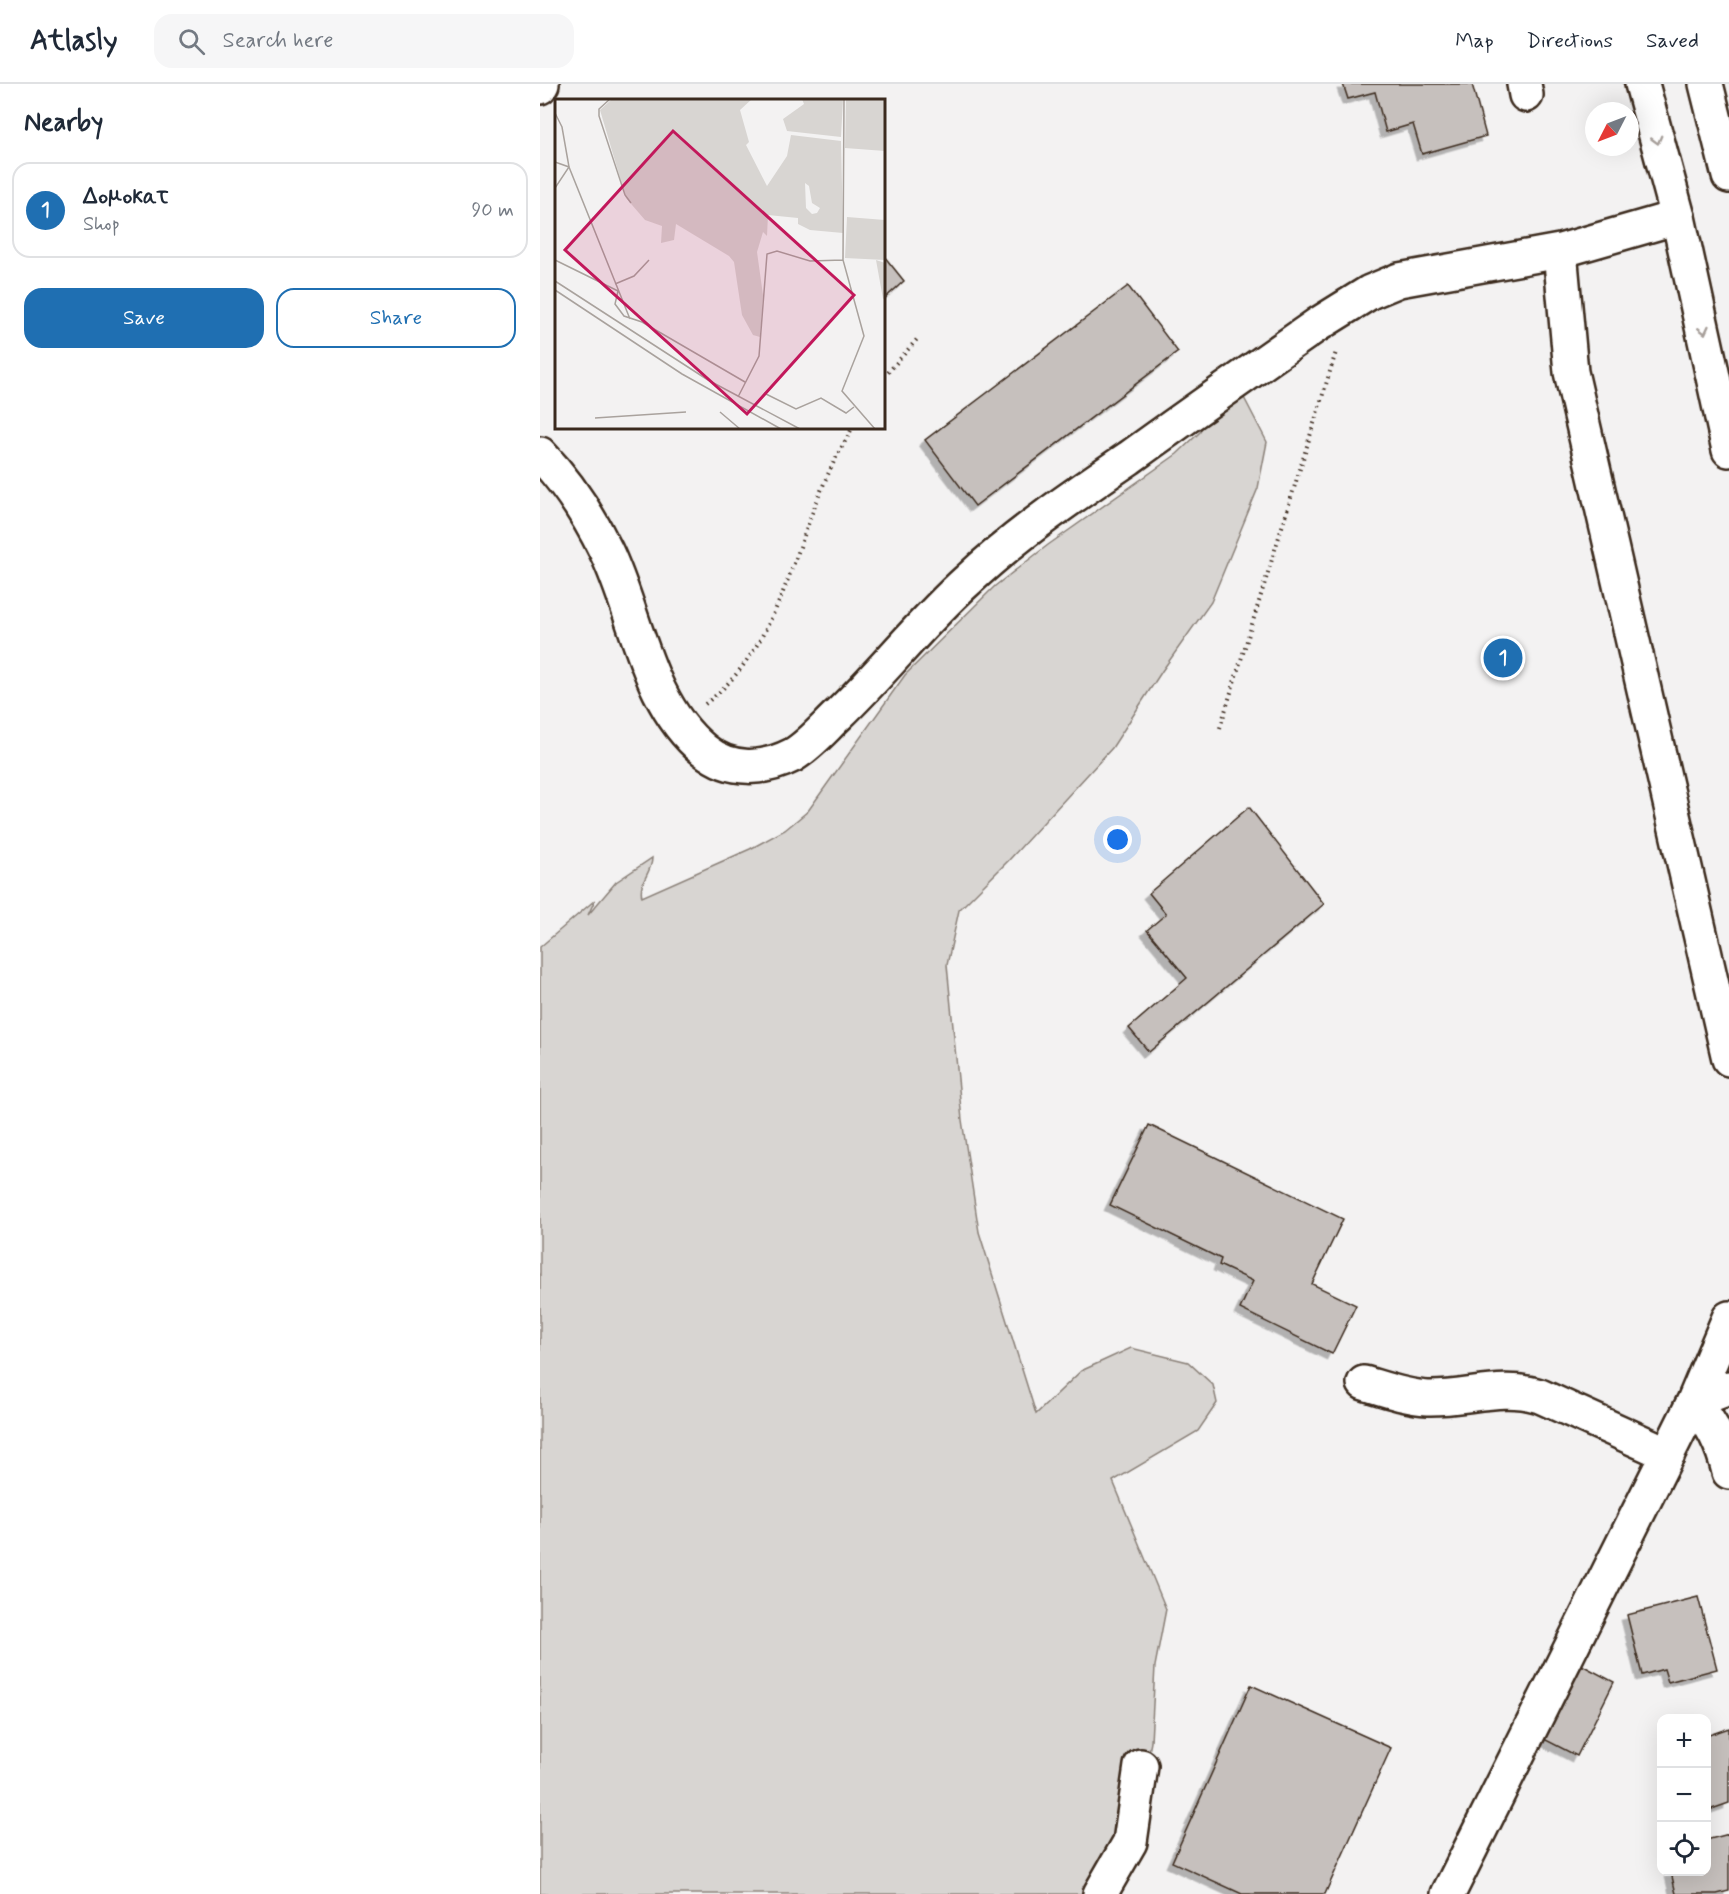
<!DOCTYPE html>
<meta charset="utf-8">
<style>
body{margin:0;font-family:Mynerve,sans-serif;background:#f6f6f7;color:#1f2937}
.controls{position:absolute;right:18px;bottom:18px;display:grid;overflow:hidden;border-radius:12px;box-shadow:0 6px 24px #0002}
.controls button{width:54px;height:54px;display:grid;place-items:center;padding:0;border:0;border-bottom:2px solid #e0e1e3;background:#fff;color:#1f2937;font:30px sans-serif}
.compass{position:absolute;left:1045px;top:18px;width:54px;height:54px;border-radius:50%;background:#fff;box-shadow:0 6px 24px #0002;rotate:228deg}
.you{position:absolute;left:578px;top:756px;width:21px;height:21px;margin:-15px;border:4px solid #fff;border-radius:50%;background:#1a73e8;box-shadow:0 0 0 9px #1a73e833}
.badge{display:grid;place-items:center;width:39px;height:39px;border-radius:50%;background:#1f6fb2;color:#fff;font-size:20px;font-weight:700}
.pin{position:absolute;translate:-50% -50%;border:3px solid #fff;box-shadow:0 2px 6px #0006}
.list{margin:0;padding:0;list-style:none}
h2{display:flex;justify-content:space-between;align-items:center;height:78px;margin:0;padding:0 24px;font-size:26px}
h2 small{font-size:20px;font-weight:400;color:#747a83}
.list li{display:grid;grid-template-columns:39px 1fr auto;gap:18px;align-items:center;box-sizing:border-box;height:96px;margin:0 12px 12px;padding:0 12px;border:2px solid #e0e1e3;border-radius:18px}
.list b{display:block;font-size:22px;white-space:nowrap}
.list p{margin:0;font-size:20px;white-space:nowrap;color:#747a83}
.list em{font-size:20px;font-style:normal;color:#747a83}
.actions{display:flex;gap:12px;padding:18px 24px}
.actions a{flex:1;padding:14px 0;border:2px solid #1f6fb2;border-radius:18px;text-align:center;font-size:21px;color:#1f6fb2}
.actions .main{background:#1f6fb2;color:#fff}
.icon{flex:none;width:33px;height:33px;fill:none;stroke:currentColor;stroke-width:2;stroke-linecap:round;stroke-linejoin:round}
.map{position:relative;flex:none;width:1189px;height:1810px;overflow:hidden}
header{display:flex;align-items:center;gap:36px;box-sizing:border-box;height:84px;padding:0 30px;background:#fff;border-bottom:2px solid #e0e1e3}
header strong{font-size:28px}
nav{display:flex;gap:33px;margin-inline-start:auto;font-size:21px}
.search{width:420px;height:54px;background:#f6f6f7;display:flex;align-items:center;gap:15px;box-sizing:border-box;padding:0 21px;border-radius:18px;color:#747a83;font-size:22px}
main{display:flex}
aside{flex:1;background:#fff}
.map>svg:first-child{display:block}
.green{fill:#d8d5d2;stroke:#8a8078;stroke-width:1.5}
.building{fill:#c6c0bd;stroke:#3b2a1e;stroke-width:1.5;filter:url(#shadow)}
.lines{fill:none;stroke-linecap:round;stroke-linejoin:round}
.minor-casing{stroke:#3b2a1e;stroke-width:38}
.major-casing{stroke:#3b2a1e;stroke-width:38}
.path{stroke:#3b2a1e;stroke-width:4;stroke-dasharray:1.5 4.5;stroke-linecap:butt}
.minor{stroke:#fff;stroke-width:33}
.major{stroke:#fff;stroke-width:33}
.oneway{stroke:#a79f9a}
.inset-road{fill:none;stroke:#a9a29d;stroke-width:1.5}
.view{fill:#c2185b;fill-opacity:0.15;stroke:#c2185b;stroke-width:3}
.inset-edge{fill:none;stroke:#3b2a1e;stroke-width:3}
</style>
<header>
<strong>Atlasly</strong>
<div class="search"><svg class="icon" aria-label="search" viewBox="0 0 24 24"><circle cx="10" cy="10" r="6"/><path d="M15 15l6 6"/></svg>Search here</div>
<nav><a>Map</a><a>Directions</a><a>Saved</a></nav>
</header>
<main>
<aside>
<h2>Nearby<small></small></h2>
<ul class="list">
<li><span class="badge">1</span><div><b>Δομοκατ</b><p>Shop</p></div><em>90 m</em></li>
</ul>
<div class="actions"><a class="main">Save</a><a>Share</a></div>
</aside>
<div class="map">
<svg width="1189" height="1810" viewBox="0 0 1189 1810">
<defs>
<filter id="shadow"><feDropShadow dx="-5.5" dy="5.5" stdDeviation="0" flood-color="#0004"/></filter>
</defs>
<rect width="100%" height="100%" fill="#f3f2f2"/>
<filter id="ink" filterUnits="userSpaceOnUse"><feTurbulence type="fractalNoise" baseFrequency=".0167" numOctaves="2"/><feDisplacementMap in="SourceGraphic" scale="12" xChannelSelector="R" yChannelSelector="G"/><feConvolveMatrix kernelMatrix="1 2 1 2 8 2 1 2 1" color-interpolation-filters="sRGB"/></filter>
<g filter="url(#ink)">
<path class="green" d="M700,306L727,358L718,404L671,518L622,587L572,664L469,776L419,826L407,881L422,1036L439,1148L496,1330L541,1287L591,1264L648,1278L673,1301L677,1319L658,1347L573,1397L626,1525L615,1582L611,1658L596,1735L566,1810H0V863L55,816L48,831L76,798L112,774C112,789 98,798 102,813L210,765L245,746L268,727L365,591L455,502L508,461L637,370L660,348L667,331Z"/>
<path class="building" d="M803,0H932L946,52L882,70L873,40L846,48L835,8L808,15Z
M344,172L364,197L344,215Z
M588,202L638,268L435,422L385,356Z
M709,723L784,820L609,968L589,944L647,894L607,846L626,830L609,809Z
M609,1041L803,1135L772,1200L816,1221L792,1270L700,1225L713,1197L679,1181L681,1175L570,1121Z
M1158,1513L1177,1585L1128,1598L1124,1585L1102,1591L1087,1531Z
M1038,1579L1074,1598L1037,1672L1000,1653Z
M711,1601L851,1664L785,1810H702L632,1778Z
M1189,1644V1719L1169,1726L1166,1720V1652Z
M1189,1750V1807L1177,1810H1136L1131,1788H1166V1756Z"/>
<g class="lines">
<defs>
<path id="minor" d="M984,0L986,11
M0,3L2,0
M1020,167L1031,288L1189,975
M0,370C27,398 49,432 66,467C97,531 106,619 164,666C191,688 224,686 253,671C270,661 285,643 299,630C344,587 382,537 428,496C477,450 533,412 589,374C651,329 714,285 777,241L830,208L859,196L1020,167L1138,133
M824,1299C844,1305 866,1313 888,1314C926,1315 962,1300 1000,1312L1128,1370
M1154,1317C1172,1341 1182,1359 1189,1388
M1154,1317L1189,1304
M560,1810L590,1758L601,1682
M908,1810L1154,1317L1189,1234"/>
<path id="major" d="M1102,0L1138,133L1189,366
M1166,0L1189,92"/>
</defs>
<use href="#minor" class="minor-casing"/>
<use href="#major" class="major-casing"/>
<path class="path" d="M344,293L379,253
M165,620C240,563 253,464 291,384C297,370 306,357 312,344
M680,644L796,268"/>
<use href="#minor" class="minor"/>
<use href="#major" class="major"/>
</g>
<defs><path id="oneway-chevron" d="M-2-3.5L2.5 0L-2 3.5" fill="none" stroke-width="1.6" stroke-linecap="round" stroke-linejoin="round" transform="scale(1.5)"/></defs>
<g class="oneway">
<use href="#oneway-chevron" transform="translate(1117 56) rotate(75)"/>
<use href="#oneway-chevron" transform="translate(1164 246) rotate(77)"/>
</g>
</g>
<g transform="translate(15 15)">
<rect width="330" height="330" fill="#f3f2f2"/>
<path d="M57,0H197L185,11L194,43L191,46L212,87L232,57L236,36L286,42L288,134L255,131L243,125V119L213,116L212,137L208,133L202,153L208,196L205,238L198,236L187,216L179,163L174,157L121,125L119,141L106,144L107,127L90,121L71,99L45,11ZM250,84L254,87L257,104L265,109L262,114L257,115L251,109ZM247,0H288L286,38L232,32L228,20L249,5ZM291,0H330V52L290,49ZM292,118L330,121V161L290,159ZM321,161L330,164V199L328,200Z" fill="#d8d5d2" fill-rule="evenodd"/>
<path class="inset-road" d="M55,0L44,10V17L70,96L76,104M289,0L288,161L309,237L287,292L320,330M0,14L7,28L14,68L75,220M0,63L14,68L0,89M0,161L63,192M0,182L153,281L245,330M60,185L79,177L94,161M0,191L127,275L226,330M63,192L60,205L69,217L87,223L190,283M209,294L241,310L266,299L291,314L299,308M183,298L204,257L212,155L222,152L255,162L288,161M165,313L185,330M40,319L131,313"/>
<path class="view" d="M118,32L299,196L192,315L10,151Z"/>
<rect width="330" height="330" class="inset-edge"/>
</g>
</svg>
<div class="controls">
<button>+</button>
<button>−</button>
<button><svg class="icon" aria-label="locate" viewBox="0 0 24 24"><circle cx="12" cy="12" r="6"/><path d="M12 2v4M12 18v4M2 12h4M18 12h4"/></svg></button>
</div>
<svg class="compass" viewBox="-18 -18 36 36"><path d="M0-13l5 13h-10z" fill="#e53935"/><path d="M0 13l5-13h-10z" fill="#747a83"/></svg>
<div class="you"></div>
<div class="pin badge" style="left:963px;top:574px">1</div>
</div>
</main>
